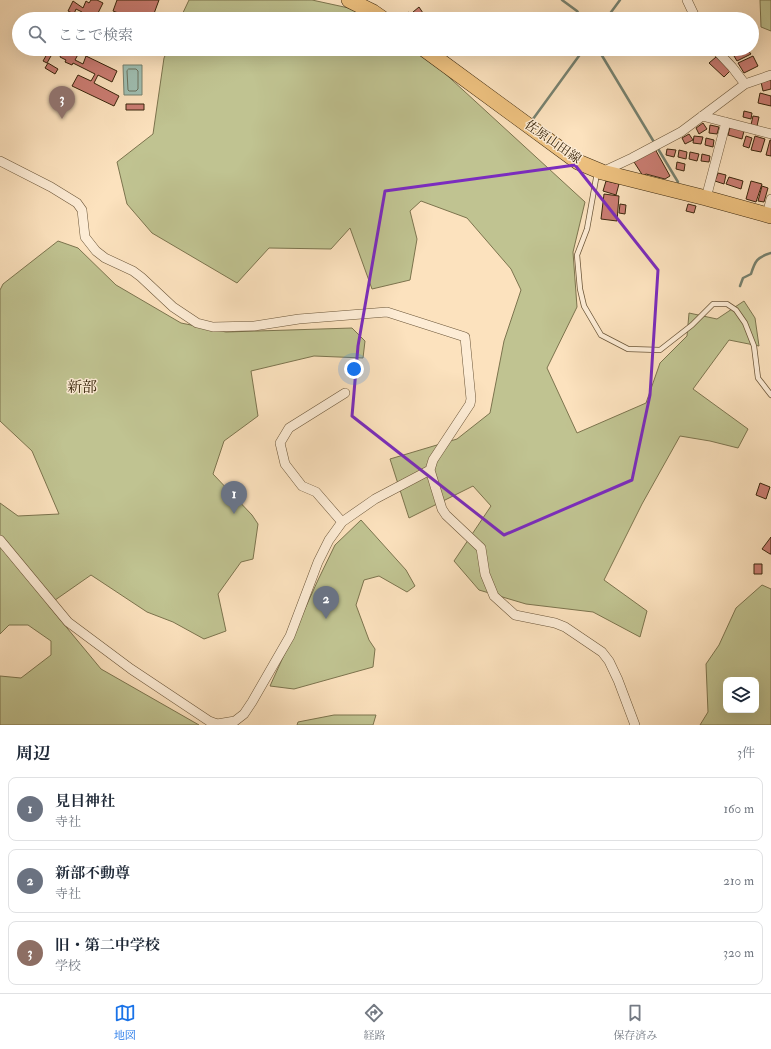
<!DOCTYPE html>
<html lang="ja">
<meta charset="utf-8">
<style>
body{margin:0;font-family:"IM FELL Double Pica","Noto Serif JP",serif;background:#f2f2f3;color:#1f2937}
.controls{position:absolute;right:12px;bottom:12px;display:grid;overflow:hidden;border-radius:8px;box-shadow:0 4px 16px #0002}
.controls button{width:36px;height:36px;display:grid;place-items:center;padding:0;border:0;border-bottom:1px solid #e0e1e3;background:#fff;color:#1f2937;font:20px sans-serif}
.you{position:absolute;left:354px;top:369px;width:14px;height:14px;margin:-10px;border:3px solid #fff;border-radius:50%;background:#1a73e8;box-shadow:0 0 0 6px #1a73e833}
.badge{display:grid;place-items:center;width:26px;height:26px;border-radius:50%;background:#1a73e8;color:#fff;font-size:13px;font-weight:700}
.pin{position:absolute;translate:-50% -33px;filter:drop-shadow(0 1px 2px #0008)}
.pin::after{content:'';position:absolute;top:21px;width:14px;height:12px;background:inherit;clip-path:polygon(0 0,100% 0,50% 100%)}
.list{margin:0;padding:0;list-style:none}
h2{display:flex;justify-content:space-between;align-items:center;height:52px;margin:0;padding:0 16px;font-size:17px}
h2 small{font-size:13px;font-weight:400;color:#747a83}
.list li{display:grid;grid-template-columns:26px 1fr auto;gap:12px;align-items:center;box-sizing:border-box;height:64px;margin:0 8px 8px;padding:0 8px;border:1px solid #e0e1e3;border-radius:8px}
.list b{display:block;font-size:15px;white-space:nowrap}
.list p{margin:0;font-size:13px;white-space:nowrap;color:#747a83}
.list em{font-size:13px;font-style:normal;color:#747a83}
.icon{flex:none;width:22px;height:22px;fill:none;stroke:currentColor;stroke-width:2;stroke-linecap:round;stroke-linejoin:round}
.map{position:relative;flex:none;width:771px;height:725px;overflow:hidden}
.search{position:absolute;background:#fff;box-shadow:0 4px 16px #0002;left:12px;right:12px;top:12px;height:44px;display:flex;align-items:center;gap:10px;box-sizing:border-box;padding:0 14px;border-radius:22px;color:#747a83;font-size:15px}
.sheet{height:268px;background:#fff}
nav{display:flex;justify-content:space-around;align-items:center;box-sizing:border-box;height:56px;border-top:1px solid #e0e1e3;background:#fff;font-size:11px;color:#747a83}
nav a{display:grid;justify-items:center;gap:2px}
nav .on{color:#1a73e8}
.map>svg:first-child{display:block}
.green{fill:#c0c391;stroke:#7c744e;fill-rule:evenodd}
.water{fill:#9fbeb1;stroke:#76816f}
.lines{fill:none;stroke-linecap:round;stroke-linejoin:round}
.shore{stroke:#6c725e;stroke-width:1}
.stream{stroke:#76816f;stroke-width:2.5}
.building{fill:#cb7d73;stroke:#39260c}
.lane-casing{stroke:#6a5538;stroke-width:6}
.street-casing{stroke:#6a5538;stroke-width:10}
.primary-casing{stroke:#39260c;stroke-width:16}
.lane{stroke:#fdecd5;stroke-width:4.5}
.street{stroke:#fdecd5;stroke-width:9}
.primary{stroke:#eec17f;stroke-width:15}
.marked{fill:none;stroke:#7b2cbf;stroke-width:3;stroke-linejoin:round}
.labels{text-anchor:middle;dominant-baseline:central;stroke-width:3;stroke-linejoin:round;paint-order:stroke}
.street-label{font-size:13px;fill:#39260c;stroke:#fdecd5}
.quarter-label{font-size:15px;fill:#39260c;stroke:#fdecd5}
</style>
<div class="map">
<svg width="771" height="725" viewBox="0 0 771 725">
<rect width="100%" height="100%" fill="#fce2be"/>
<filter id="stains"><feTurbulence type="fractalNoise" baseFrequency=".005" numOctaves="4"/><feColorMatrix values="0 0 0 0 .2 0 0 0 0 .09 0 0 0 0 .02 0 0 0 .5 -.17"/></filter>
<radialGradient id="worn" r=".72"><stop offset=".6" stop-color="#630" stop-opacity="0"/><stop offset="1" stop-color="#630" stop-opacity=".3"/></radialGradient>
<path class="green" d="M189,0H312L358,10L371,19H180Z
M760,0H771V31L761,27Z
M168,49H415L427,57L585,202L573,252L577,307L547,368L577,433L646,403L660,363L687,336L689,313L717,319L744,301L755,318L759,346L729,340L693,389L748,429L738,448L710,441L680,436L642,504L604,580L647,611L640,637L593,612L526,604L479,590L454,561L491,506L473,486L409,518L390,459L457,439L490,413L504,341L521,290L511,269L467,218L421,201L410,211L417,239L410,280L372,289L350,228L331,249L269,248L237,283L152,233L127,204L117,162L153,134L164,58Z
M58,241L78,248L116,285L181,323L226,332L352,328L365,341L363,358L314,356L251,371L258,416L224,441L213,474L252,515L258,524L253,559L241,562L218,594L226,631L204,639L173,622L147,612L91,575L48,605L101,669L199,725H0V676L21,678L51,655V641L28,625H9L0,634V503L18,516L59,514L32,451L0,421V290L3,284Z
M361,520L406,570L415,586L407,592L379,576L364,580L356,605L369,640L375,649L373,667L294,689L270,686L318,580L335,545Z
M762,585L771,589V725H700L708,712L706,664L719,645L736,608ZM726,680H756V710H726Z
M334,715H376L373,725H297L298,722Z"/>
<path class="water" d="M123,65H142V95H124Z"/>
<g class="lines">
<path class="shore" d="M129,69H136L138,71V89L136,91H129L128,90L127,71Z"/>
<path class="stream" d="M562,0L577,11L582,19
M606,19L620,0
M598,49L678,182
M533,119L584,49
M740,286L743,278L751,274C755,261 757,257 771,253"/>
</g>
<path class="building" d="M91,0H97L103,3L95,19H82L83,18L80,16L82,12L76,9L74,14L68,11L73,1L83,8L86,1L89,3Z
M117,0H159L152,19H134L113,11Z
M419,7L423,13L417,18L413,12Z
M408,12L418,19H402Z
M50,49H55L47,63L43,61Z
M63,49H81L75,60L83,64L86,56L117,71L112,82L98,75L94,83L119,96L114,106L72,86L78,75L91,81L95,74L73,63L72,65L65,62L66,60L60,57Z
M747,49L751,54L737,61L734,56Z
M753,56L758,66L744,73L738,63Z
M716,57L730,71L724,77L709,63Z
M48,63L58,69L55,74L45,68Z
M771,80V89L763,91L761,82Z
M760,93L771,96V106L758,103Z
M126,104H144V110H126Z
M744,111L752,113L751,119L743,117Z
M753,116L759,117L757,126L751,125Z
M703,123L707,129L699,134L696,128Z
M710,125L719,127L717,134L709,133Z
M730,127L744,131L742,139L728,135Z
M689,134L693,140L685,144L682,138Z
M694,136L703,137L701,144L693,143Z
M746,136L752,138L749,148L743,146Z
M755,136L765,139L761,152L751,150Z
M706,138L714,140L713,147L705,145Z
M770,140H771V156L766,155Z
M655,149L670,176L665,179L646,174L643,176L634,162Z
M667,149L676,150L674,157L666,155Z
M679,150L687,152L686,159L678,157Z
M690,152L699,154L697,161L689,159Z
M702,154L710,156L709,162L701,161Z
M677,162L685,164L684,171L676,169Z
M718,173L726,175L724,184L715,181Z
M729,177L743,181L741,189L726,184Z
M606,181L619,184L616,195L603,191Z
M751,181L762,184L756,202L746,199Z
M762,186L768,188L764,202L758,201Z
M604,194L619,196L617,221L601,219Z
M620,204L626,205L625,214L619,213Z
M688,204L696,206L694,213L686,211Z
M760,483L770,487L766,499L756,495Z
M771,537V554H770L762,549Z
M754,564H762V574H754Z"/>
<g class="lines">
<defs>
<path id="lane" d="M597,173L587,229L577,255L580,289L584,306L601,335L628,349L660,350L692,325L713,304H727L736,310L745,323L754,346L758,378L771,395"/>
<path id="street" d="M687,0L696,19
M715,49L732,67L745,84
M702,116L771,134
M0,161L51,187L77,203L82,210L85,237L96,251L105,258L133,271L141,277L173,307L197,323L213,327L254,326L299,319L387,312L465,337L471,399L470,404L433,460L430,470L442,509L446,515L481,548L485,574L494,596L515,615L555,623L565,627L602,652L609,661L618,680L635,725
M602,172L632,158L681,132L745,84L771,75
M706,198L726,122
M767,215L771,199
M342,522L316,492L302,486L285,464L280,443L289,428L345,393
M0,540L68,622L131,669L209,721L217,724L235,721L244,714L252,702L290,636L318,562L329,540L342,522L375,499L430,470"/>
<path id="primary" d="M349,0L373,12L383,19
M424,49L578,162L602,172L706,198L771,216"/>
</defs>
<use href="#lane" class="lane-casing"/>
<use href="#street" class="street-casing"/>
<use href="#primary" class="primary-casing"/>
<use href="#lane" class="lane"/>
<use href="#street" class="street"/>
<use href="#primary" class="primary"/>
</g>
<path class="marked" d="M575,165L658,270L650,395L632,480L504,535L352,416L358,346L385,191Z"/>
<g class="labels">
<g class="street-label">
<text transform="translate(553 142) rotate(35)">佐原山田線</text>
</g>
<g class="quarter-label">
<text x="82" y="387">新部</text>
</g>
</g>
<rect width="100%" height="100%" filter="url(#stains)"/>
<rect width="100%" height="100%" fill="url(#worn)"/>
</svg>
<div class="controls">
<button><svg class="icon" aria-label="layers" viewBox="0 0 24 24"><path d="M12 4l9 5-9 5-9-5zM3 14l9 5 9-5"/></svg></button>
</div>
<div class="you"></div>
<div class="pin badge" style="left:234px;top:514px;background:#6b7280">1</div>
<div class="pin badge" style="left:326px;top:619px;background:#6b7280">2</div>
<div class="pin badge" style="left:62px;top:119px;background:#8d6e63">3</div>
<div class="search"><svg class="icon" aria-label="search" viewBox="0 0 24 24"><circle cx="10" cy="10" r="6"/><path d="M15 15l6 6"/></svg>ここで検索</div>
</div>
<section class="sheet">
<h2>周辺<small>3件</small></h2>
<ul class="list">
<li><span class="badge" style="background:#6b7280">1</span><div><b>見目神社</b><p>寺社</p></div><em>160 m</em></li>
<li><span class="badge" style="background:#6b7280">2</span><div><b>新部不動尊</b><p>寺社</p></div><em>210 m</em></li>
<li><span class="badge" style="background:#8d6e63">3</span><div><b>旧・第二中学校</b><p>学校</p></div><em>320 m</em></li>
</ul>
</section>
<nav>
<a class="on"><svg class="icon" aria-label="map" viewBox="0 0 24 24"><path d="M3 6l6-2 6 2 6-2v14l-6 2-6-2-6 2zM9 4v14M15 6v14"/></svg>地図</a>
<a><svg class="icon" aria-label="directions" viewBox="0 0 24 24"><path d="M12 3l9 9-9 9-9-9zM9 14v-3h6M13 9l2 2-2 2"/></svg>経路</a>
<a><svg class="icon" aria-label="saved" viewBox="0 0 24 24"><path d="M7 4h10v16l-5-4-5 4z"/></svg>保存済み</a>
</nav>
